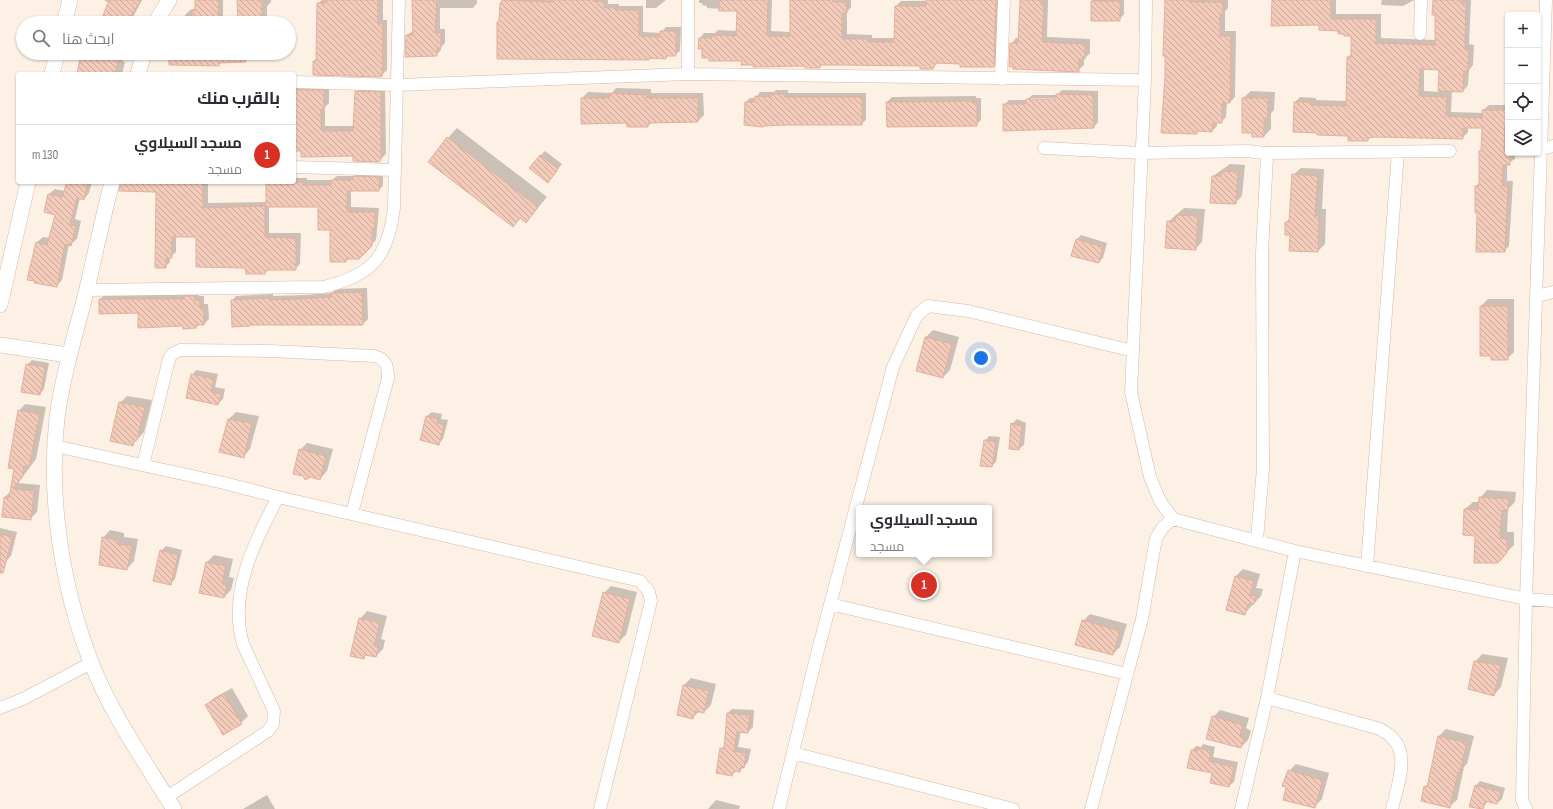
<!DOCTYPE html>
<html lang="ar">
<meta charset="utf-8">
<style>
body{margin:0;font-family:"Sofia Sans Condensed",Cairo,sans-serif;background:#f7f7f7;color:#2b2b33;direction:rtl}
.controls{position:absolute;right:12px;top:12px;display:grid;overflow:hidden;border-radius:4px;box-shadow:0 1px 3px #0004}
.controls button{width:36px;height:36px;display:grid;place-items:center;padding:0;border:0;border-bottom:1px solid #e1e1e2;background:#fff;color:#2b2b33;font:20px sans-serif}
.you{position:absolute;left:981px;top:358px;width:14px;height:14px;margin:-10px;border:3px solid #fff;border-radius:50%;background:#1a73e8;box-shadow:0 0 0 6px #1a73e833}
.badge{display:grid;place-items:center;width:26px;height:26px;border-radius:50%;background:#d93025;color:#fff;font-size:13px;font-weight:700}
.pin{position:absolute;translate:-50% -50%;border:2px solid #fff;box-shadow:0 1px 4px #0006}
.popup{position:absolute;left:856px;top:505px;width:136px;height:52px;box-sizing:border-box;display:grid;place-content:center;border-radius:4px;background:#fff;filter:drop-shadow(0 1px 3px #0005);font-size:13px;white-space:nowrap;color:#7c7c81}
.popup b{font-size:15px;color:#2b2b33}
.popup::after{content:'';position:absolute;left:50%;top:100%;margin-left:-8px;border:8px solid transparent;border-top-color:#fff}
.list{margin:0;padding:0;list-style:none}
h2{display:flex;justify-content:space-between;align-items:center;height:52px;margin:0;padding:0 16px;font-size:17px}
h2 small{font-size:13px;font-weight:400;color:#7c7c81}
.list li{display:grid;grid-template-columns:26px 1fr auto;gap:12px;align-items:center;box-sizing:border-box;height:60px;padding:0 16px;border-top:1px solid #e1e1e2}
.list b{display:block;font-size:15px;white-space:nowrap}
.list p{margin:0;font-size:13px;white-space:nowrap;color:#7c7c81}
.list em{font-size:13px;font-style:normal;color:#7c7c81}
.icon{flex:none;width:22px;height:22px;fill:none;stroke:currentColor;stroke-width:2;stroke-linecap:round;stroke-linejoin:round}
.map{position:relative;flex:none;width:1553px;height:809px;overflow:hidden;direction:ltr}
.search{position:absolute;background:#fff;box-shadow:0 1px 3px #0004;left:16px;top:16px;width:280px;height:44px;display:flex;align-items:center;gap:10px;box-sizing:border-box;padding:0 14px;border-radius:22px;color:#7c7c81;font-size:15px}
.panel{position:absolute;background:#fff;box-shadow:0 1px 3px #0004;left:16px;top:72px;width:280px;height:112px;border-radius:4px;direction:rtl}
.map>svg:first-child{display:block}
.shadow{fill:#0003;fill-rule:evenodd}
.building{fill:url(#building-back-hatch);stroke:#e6af9b}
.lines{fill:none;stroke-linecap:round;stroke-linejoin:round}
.minor-casing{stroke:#d1b9ad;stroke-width:13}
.tertiary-casing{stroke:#d1b9ad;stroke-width:16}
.minor{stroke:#fff;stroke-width:12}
.tertiary{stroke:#fff;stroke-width:15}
</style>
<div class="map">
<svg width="1553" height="809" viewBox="0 0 1553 809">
<defs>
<pattern id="building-back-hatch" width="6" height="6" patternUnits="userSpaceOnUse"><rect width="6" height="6" fill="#f3cbbb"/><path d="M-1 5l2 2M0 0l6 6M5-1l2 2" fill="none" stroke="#c9a79a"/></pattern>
</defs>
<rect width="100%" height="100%" fill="#fdf0e4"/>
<path class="shadow" d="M104,0H142L130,23H101L109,3Z
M196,0H223V19H238V0H271V2L267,6V23H184L185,15L190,10L196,8Z
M322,0H383V20H387V70L382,75L314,61L317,58L318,4Z
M414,0H477V3L473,8H440V29H445V43L441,47V50L436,55L406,56L407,35L414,30Z
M503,0H608V4H619V6H643V32L661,33L666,27H681L680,51L675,55H669L666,58L599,60L550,58L498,22L500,20L501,3Z
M646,0H666L656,8H646Z
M699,0H772L771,31L791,32V0H851V7L847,12V34L872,35V38H895L896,6L901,1L1001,0L998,61L994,66L938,62L932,68L922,65L823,64L820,67L754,64L743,60L710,57L700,38L704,33H715L718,30L737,31L738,10L707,8V6L702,5V3H699Z
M1021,0H1048L1047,37L1090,39V53L1084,59V65L1078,70L1011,44L1016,38H1020Z
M1092,0H1124V14L1119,20H1092Z
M1166,0H1228V8L1225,11V31H1236L1235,97L1230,102H1227L1226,117L1221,122H1217V126L1212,131L1199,130L1197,133L1166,76Z
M1273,0H1336V14H1381V38L1436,40V14L1434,0H1471L1469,44L1474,45L1473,65L1469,70L1468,85L1463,91L1452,90L1451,112L1483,113V110L1489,105H1506L1508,104V153H1515V159L1507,164V181H1513L1509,246L1504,251L1478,212L1476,186L1480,183L1483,127H1468V132L1462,138L1371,136L1368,140L1349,135L1295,102L1300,97L1316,98V100L1347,101L1348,57L1352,53V35L1320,24ZM1424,69H1440L1439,92L1424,91Z
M1382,0H1414L1403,6L1381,5Z
M82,53H124L122,61L125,62L122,74H78Z
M170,53H272L267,58H249L245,61L222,62L219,65Z
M294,85L329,86V103L325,107V126H354L356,92L361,87H385L386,154L379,161L354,155L294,150Z
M616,88L651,89V93H703L704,115L698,121L652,122L648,126L628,122L582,98L588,92L612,93Z
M776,90H788V93H866V120L861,124H745L746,102L750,98H756L760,92H774Z
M1062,90L1098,91V122L1094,127L1004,105L1009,100H1027L1032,95H1057ZM1031,98H1061V100H1031Z
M1251,91L1275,92L1274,110L1271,113V129L1264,136L1253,132L1243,98Z
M976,96V98H981V120L976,125L888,126L887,102L892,97Z
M457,128L547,197L526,222L521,218L512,226L448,138Z
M545,151L562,164L552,177L540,156Z
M1230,164L1245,165L1242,196L1235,203L1213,176Z
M1301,168L1324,169L1322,209H1326L1325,244L1318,251L1290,250L1291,234L1286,222L1291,218L1293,175Z
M359,172L383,173V186L379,190H351V207L379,208L376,240L358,258H350L346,261L319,206H269V233H301L300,264L295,269H269L265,273L246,267L197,236H176V252L170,257V262L165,267L157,191L129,182H208V203L267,202L268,182H294V178H307V180H332L337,176H355Z
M66,182H92L89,193L84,199L80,198L75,219L81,221L77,239L71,244H69L62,280L56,286L37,242L43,237L50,238L56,214L49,194L55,189L64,191Z
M1184,208L1205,209L1202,242L1195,249L1168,222Z
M1081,235L1107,243L1103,258L1099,262L1076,240Z
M367,288L368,319L363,324H348L232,301L236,296L273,294V296L305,295L332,293L336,289Z
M190,292H199V296H204V304H208L209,319L204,324H199L196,327L100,299L105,295H187Z
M1488,299H1514V352L1507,359L1481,306Z
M933,330L959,337L950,370L943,377L926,337Z
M32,360L49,363L44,389L40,394L27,365Z
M196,370L218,374L215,387L225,389L223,399L218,404L192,375Z
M127,396L152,400L144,432L132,445L120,403Z
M25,404L46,407L36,459L18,483L40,485L37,512L30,519L5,497L11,491L15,468L19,411Z
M236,412L259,416L250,449L243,457L229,419Z
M432,412L442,414L441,419L448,420L443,439L439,443L421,439L427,416Z
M1017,419L1026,423L1024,445L1019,449L1012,424Z
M989,436L1000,437L996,462L992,466L985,441Z
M307,443L333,449L327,471L320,479L300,450Z
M1487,490L1516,492L1515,502L1508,509L1507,532H1514V545L1497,562L1476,535L1465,509L1473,502H1479L1480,498Z
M0,528L17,532L11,556L6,561L0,559Z
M110,530L124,533V537L138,539L134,561L127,569L103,538Z
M166,546L182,550L175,579L170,584L161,551Z
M214,555L233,559L229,577L234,578L231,590L224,597L207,562Z
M1243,569L1260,574L1256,588L1263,589L1261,596L1244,614L1227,610L1236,576Z
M611,586L637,592L626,635L618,642L604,593Z
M367,611L387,616L381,639L385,640L383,649L376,656L367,654L363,658L360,619Z
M1090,614L1127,624L1120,647L1113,654L1083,621Z
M1482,654L1508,658L1501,687L1494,695L1475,662Z
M691,678L716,684L711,705L704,712L700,711L693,717L678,714L684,685Z
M232,688L248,716L241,723L207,705L214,698Z
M732,709L754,710L753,727L748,732L741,731L738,747L751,749L748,762L740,771L737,770L732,775L721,749L725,745L728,713Z
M1220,710L1249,718L1246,728L1251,731L1248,740L1241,747L1213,717Z
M1446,729L1474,736L1467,764L1464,767L1457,800L1449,807L1425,787L1429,783L1439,736Z
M1203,744L1215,747L1213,757L1238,762L1234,782L1229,786L1191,751L1196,746L1201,747Z
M1296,764L1329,773L1322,799L1315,806L1289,771Z
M1480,781L1505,788L1502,799L1497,803L1488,801L1482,809L1470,806L1476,786Z
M267,795L275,809H243Z
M716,800L740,806L739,809H708Z"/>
<path class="building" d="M109,0H141L127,23H100Z
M195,0H219L218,23H192V10L195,11Z
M237,0H262V23H238Z
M328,0H378V24H383L382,76L381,77L313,75V61H316L317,3H326Z
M412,0H437L435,33H441V48H437V56L405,57L406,35H413Z
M502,0L553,2V0H593V1L604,2V8H615V10H639V36L660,37V31H676V56H666V59L649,58V60L497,59V22H499L500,3L502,2Z
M719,0H768L767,36H790V0H833V2H846L847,13H842V39H867V42H894L895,6H926V0H996L994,67H960V64L936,63L933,69H920V66L844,65H820V68H805V66L753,67V65H741L742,61H709V58H702V49H698L699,38H712V35L736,36L737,11H719Z
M1020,0H1041V5H1044L1042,42L1085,44V59H1079V72L1013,69V67H1009L1010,43H1018Z
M1165,0H1190V2H1223V14H1220V36H1231L1230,103H1222V123H1213L1212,132L1197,131V134L1161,133L1165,76V56H1163Z
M1272,0H1331V19H1376V43L1412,44L1435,45V15H1432L1433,0H1462V3H1466L1465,49H1469L1468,71H1464L1463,92L1438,91L1439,70L1420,69L1419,96L1447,97L1446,116L1482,118V110H1508V124H1505L1504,151L1510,153V165H1503L1502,186H1508L1505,252H1476L1477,213H1475V186H1479V151H1481L1482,128H1463V139L1375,137L1368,138V141H1348V136L1317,135V133L1293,132L1294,102H1311V105L1346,106L1347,57H1351V36H1344V34H1338V31L1319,30V25L1271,26Z
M1091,1H1120V21H1091Z
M81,53H120L115,74H77Z
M169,53H245L246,62L219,63V66L169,65Z
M294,90H324V109H321V130L324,131H353L355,91L381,92V160L379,162L353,161V156L301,157V151H294Z
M610,93L646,95V98H698V122L648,123V127H627V123L581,124V98H609Z
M771,94H784V97H862V125H786L763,126V127L744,125L745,102H754L755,96L771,97Z
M1056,94L1093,95L1094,128L1003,131V104H1026V99H1056Z
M1242,98H1268V118H1264V137H1252V133H1242Z
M972,101V102L977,103V126L887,127L886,102Z
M447,137L538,207L526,223L520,218L513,227L428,162Z
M540,155L558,169L548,183L529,168Z
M1221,171L1238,172L1236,204L1210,203L1212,176H1221Z
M1292,174L1318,176L1315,216H1319L1318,252L1289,251L1290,235H1285V222H1289Z
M353,176L379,177V191H347V212H375V228H372V246L359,259H346V262H330V230H318V207H266V183L302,182V185H331V180H353Z
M67,182H88L84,200L77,198L70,225L76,226L71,246L65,244L57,287L34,283L35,281L27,280L36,242L47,245L55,215L44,212L48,194L62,197Z
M121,182H203V208L265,206V237L296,238V270H265V274H246L245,268L196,267V237H172V258H166V268H155L156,192L119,191Z
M1176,215L1198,216L1196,250L1165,248L1167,221L1175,222Z
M1076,239L1103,247L1099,263L1071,256Z
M362,292L363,325H250V326L232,327L231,300L269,298V300L300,299L331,297V293Z
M184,296H194V300H200V308H204V325H196V328L183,329V326L138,328V313L99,314V299H184Z
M1480,306H1508V360H1491V356H1480Z
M925,337L952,344L943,378L916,371Z
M26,364L45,367L40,395L21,392Z
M191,374L214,379L211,392L221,394L218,405L186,398Z
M119,402L145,407L137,440L134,441L133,446L110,441Z
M18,410L40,414L29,467L24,466L23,476L13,489L34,491L31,520L2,517L4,497L9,498L14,469L8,468Z
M426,416L438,419L437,423L444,425L439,445L420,440Z
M228,419L252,423L244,458L219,452Z
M1011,423L1022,427L1019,450L1009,449Z
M984,440L996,442L992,467L980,466Z
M299,449L326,456L320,480L311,477L305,480L303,476L293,474Z
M1479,497L1509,499L1508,511L1502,510L1500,538L1507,539V553L1498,563H1474L1475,536L1463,535L1464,509L1478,510Z
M0,534L13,537L3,573H0Z
M102,537L118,540L117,544L132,546L127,570L99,565Z
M160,550L178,555L171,585L153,581Z
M206,562L226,566L222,584L227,585L224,598L199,593Z
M1235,576L1254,581L1250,595L1256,596L1254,604H1248L1245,615L1226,610Z
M603,592L630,599L619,643L592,636Z
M359,618L380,623L374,646L379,647L376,657L365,655L364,659L350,656Z
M1082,620L1120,631L1113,655L1075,645Z
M1474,661L1501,665L1494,696L1468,689Z
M683,685L709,691L704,713L695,711L693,719L677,715Z
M224,694L242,724L223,735L205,705Z
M727,713L750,715L748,733L737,732L734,751L746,753L744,768L741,767L740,772L734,771L732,776L716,773L720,748L724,749Z
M1212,716L1243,725L1240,736L1244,738L1241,748L1206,739Z
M1438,736L1467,743L1460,772H1458L1450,808L1421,801L1424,786L1427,787Z
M1198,748L1211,751L1209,761L1234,767L1229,787L1210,783L1212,773L1187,768L1191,750L1197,752Z
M1288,770L1323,780L1315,808L1283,800L1286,787L1282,786Z
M1475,785L1501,792L1497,804L1485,801L1483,809L1469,807Z"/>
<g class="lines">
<defs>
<path id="minor" d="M1146,0L1145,80L1131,392L1150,477L1160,501L1173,519L1295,551L1526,599L1553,601
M1420,34L1421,0
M688,74V0
M1001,79L1004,0
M294,82L398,85L688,74L1145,80
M1044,148L1141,153L1248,151L1263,153L1267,156L1262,253L1263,468L1257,540
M1540,150L1553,146
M1263,153L1450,151
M294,167L394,170
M86,290L323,287C372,276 388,257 394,208L399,0
M1536,296L1553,292
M55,446L224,483L278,497L640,581L649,592L651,601L600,809
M143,465L169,359L172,354L180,350L270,351L374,356C386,359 388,366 388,378L352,513
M1367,566L1398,152
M830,604L1127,674
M1267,698L1377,728C1415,743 1399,779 1392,809
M0,708L23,699L91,663
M793,753L1013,809
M167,797L268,731L273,724L274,711L243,644C228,592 255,542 278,497
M779,809L817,654L893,367L917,315L928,306L968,311L1133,351
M1091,809L1142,619L1156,538L1163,527L1173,519
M1241,809L1267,698L1295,551
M1526,809L1522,800L1526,599L1546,0"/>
<path id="tertiary" d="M64,23L70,0
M155,23L169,0
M52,74L57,53
M138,74L144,53
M112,182C103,217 95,253 87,289C76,332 63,373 57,418C48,497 62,588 91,662C111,714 145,762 174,809
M0,305L28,182
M0,345L68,355"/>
</defs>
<use href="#minor" class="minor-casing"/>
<use href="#tertiary" class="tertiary-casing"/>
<use href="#minor" class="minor"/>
<use href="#tertiary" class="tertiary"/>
</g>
</svg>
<div class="controls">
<button>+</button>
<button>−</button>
<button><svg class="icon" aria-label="locate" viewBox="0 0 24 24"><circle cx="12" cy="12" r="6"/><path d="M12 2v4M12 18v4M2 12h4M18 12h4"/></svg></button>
<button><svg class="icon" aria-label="layers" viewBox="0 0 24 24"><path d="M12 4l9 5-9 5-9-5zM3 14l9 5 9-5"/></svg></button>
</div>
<div class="you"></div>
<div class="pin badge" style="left:924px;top:585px">1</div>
<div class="popup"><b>مسجد السيلاوي</b>مسجد</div>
<div class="search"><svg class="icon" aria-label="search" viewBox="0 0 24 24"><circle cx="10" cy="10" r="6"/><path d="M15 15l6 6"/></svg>ابحث هنا</div>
<section class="panel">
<h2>بالقرب منك<small></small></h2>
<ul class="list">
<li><span class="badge">1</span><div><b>مسجد السيلاوي</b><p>مسجد</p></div><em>130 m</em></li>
</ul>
</section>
</div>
